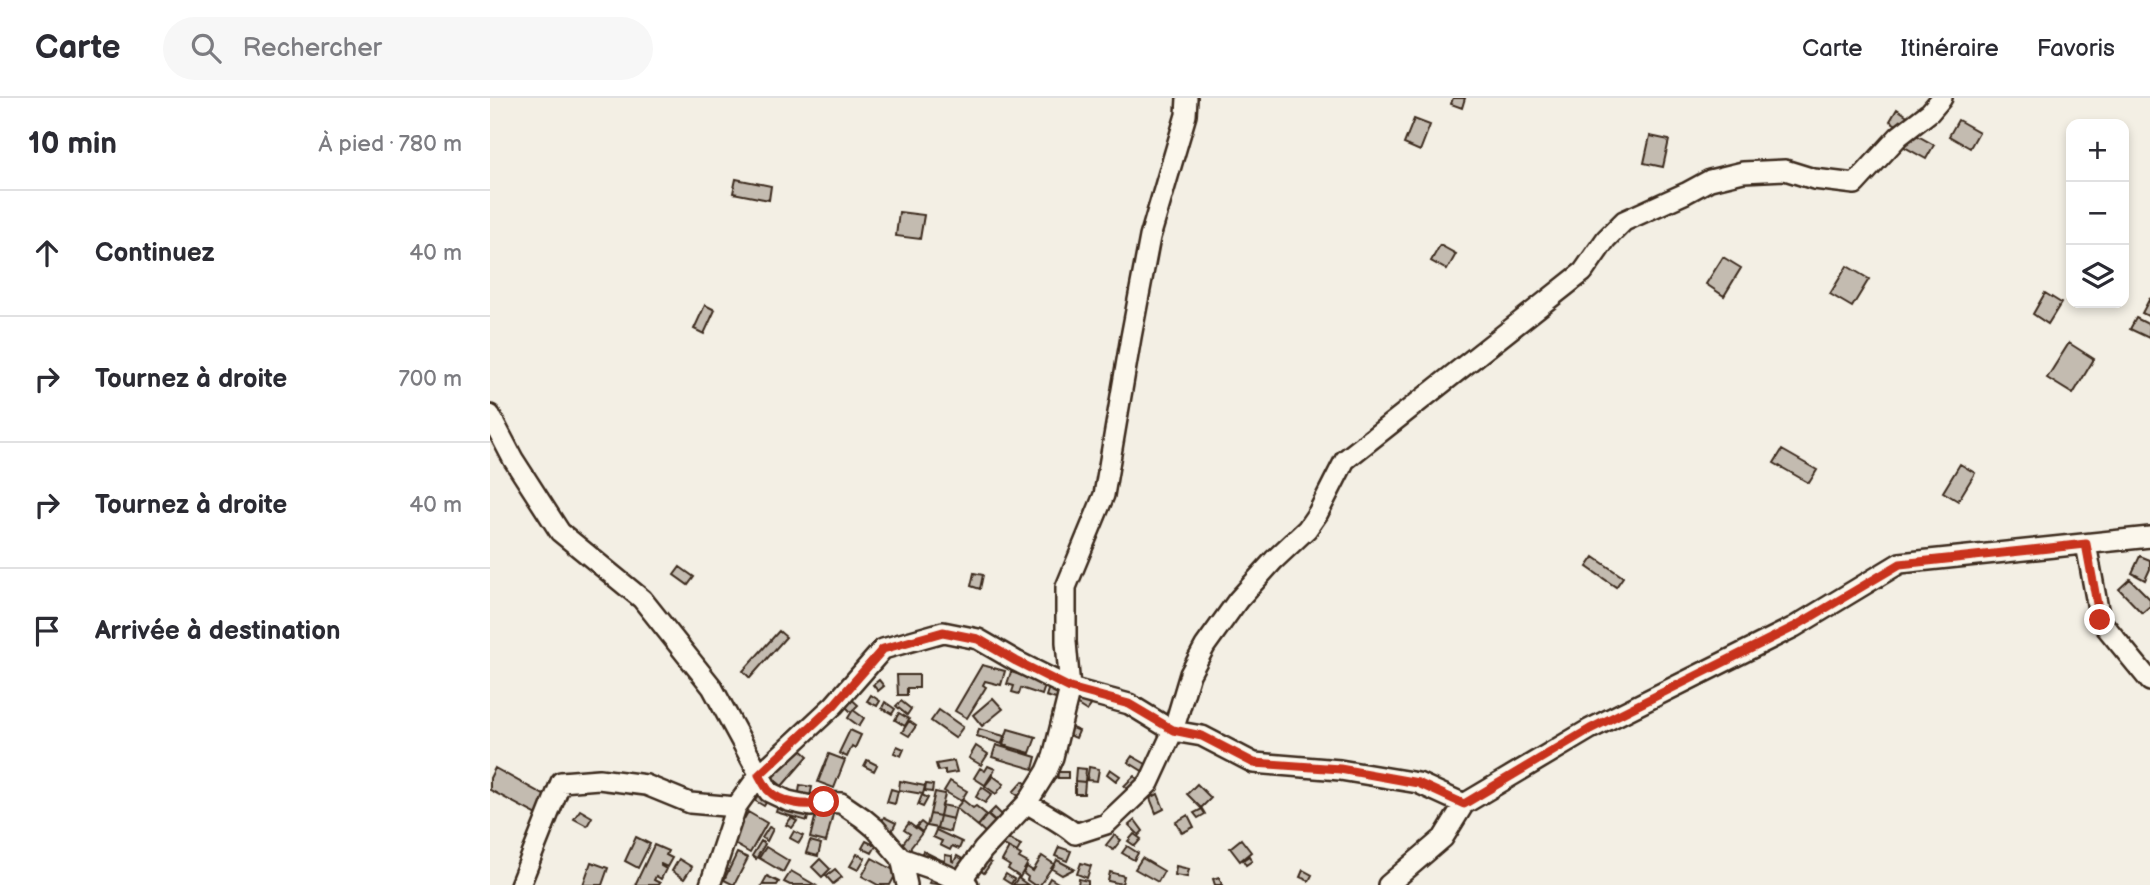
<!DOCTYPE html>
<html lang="fr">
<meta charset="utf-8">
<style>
body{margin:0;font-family:"Balsamiq Sans",sans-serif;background:#f7f7f7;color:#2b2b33}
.controls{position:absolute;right:21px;top:21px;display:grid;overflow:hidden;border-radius:14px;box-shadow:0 4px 10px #0003}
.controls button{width:63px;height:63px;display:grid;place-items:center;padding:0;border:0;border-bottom:2px solid #e1e1e2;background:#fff;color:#2b2b33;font:35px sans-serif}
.stop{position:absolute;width:21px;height:21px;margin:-16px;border:5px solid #c8321e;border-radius:50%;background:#fff}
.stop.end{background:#c8321e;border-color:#fff;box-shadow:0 2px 7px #0008}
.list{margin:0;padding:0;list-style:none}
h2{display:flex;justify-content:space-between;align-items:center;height:91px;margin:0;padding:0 28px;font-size:30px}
h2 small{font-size:23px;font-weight:400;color:#7c7c81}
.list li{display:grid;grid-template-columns:46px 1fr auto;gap:21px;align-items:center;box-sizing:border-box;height:126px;padding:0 28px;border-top:2px solid #e1e1e2}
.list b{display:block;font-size:26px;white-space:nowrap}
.list em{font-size:23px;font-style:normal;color:#7c7c81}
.icon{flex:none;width:38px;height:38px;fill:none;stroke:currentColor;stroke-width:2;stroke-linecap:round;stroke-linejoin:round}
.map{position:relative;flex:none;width:1660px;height:787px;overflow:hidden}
header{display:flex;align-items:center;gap:42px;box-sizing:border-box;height:98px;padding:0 35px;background:#fff;border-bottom:2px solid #e1e1e2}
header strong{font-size:33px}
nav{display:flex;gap:38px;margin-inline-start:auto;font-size:24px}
.search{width:490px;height:63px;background:#f7f7f7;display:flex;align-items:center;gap:18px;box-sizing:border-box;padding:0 24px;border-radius:38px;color:#7c7c81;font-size:26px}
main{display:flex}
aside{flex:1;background:#fff}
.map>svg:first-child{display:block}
.building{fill:#c3bbb0;stroke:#3b2a1e;stroke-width:2}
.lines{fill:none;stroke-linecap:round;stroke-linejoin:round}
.minor-casing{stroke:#3b2a1e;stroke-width:24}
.minor{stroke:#fbf7ec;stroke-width:19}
.route{stroke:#c8321e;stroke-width:9}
</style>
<header>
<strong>Carte</strong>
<div class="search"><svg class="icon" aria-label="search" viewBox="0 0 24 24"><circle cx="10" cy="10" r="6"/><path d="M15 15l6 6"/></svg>Rechercher</div>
<nav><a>Carte</a><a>Itinéraire</a><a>Favoris</a></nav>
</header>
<main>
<aside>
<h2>10 min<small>À pied · 780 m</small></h2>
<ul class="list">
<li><svg class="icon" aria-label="ahead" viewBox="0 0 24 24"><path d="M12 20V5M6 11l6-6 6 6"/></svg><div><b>Continuez</b></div><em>40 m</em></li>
<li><svg class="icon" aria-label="right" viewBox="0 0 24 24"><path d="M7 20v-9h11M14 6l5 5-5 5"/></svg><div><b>Tournez à droite</b></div><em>700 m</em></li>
<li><svg class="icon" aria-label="right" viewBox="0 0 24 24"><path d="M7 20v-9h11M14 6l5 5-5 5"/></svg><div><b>Tournez à droite</b></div><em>40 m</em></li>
<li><svg class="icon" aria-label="arrive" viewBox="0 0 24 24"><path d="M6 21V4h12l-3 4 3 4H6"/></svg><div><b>Arrivée à destination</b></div></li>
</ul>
</aside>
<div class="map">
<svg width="1660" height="787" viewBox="0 0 1660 787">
<rect width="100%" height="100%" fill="#f3efe4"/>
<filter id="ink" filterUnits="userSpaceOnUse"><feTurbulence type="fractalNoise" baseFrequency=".0143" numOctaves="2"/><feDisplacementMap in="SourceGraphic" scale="14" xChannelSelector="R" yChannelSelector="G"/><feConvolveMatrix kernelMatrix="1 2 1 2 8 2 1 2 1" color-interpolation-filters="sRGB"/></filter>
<g filter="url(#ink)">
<path class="building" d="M963,0H975L972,10L961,6Z
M1407,11L1422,21L1415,32L1400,23Z
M924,21L940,27L930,53L914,46Z
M1468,22L1489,34L1480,50L1459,38Z
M1419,33L1444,47L1436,61L1411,47Z
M1160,38L1179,42L1173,69L1154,65Z
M246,81L281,88L279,102L243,95Z
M409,114L434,117L430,141L406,138Z
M950,147L966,156L957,172L941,163Z
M1233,159L1251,170L1234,198L1216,186Z
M1357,168L1379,181L1362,209L1340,196Z
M1555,195L1571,205L1558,226L1543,216Z
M1660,200V219L1652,215Z
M215,207L225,212L214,236L204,231Z
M1646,220L1660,227L1659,240L1640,231Z
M1579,245L1604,261L1583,296L1557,280Z
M1292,352L1327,372L1319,385L1284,365Z
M1470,366L1485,375L1468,403L1453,394Z
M1650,458L1660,462V471L1655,482L1642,475Z
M1104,459L1133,479L1126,489L1097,469Z
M190,469L204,479L198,487L184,477Z
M484,475L493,477L490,491L481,488Z
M1640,481L1660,501V508L1652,515L1629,491Z
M289,533L296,539L260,580L253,573Z
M492,567L515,573L511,587L495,583L493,587L496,589L477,620L465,613Z
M521,574L556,585L552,597L531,590L529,596L522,594L524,588L517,586Z
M407,577H429V590H417V597H408Z
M389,582L394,588L388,593L383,587Z
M560,586L573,591L569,602L556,598Z
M381,597L390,603L387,608L377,603Z
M358,598L368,607L361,614L352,605Z
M591,598L602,606L597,613L586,606Z
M503,600L513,611L492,628L483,617Z
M411,603L421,611L417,617L406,608Z
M395,604L405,611L402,616L392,610Z
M363,612L374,620L369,628L358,620Z
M449,612L473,629L465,640L441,623Z
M409,615L419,621L415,628L405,622Z
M419,623L426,628L419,638L412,634Z
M577,628L589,633L586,640L574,635Z
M489,631L514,638L512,646L487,638Z
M518,631L546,639L540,655L513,647Z
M360,632L371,637L365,650L362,648L357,659L349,655Z
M506,647L546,659L543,671L502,659Z
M407,648L414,651L411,658L404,655Z
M486,648L498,656L491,667L479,660Z
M308,649L318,658L292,688L281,679Z
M339,656L355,662L344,690L328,684Z
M642,658L663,670L659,677L638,664Z
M377,662L387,667L384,673L374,668Z
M464,663L467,674L455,676V672L448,673L446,666Z
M498,668L505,671L495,687L484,680L490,670L495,673Z
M599,669L609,671L607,683L597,682Z
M5,670L59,700L49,718L0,692V680Z
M586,670L596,671L595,684L585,683Z
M620,671L630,678L626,683L617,676Z
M567,674H578V680H568Z
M503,678L514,686L506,696L495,688Z
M644,678L652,685L642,696L634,688Z
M410,683L435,688L433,696L409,692Z
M460,683L477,693L471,703L454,693Z
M533,683L542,690L533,701L523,694Z
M585,683L595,684L594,696H585Z
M436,686L443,687L442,694L435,693Z
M707,686L721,700L711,710L697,696Z
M310,687L322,689L319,703L308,701Z
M492,689L502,696L495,705L486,699Z
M268,690L280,698L274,708L262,701Z
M401,691L408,693L405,706L397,704Z
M445,694L455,696L450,718L440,716Z
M668,696L674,711L666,715L660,700Z
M432,697L438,700L433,709L428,707Z
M290,701L320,711L317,723L286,714Z
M473,702L483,710L486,708L497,717L488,728L466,710Z
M452,707L466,710L463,721L450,718Z
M328,708L344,712L336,744L320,740Z
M505,710L515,720L509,727L498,717Z
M712,711L715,716L708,720L704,715Z
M90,712L102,719L97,728L84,721Z
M258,714L277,725L260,755L241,744Z
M440,716L450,718L447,730L437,728Z
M497,717L506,725L497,736L488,728Z
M698,717L704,729L692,735L686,724Z
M450,718L463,721L460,734L447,730Z
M394,719L406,725L400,737L388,731Z
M301,720L307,723L302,730L296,727Z
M645,722L653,733L649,737L639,727Z
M431,724L436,728L432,734L426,729Z
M419,725L432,735L418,753L411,748L420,736L414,732Z
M279,729L283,731L277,743L272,740Z
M446,732L472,744L469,751L462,748L460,752L450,747L452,743L443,739Z
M304,733L313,738L309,745L300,740Z
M509,736L531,747L527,754L506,743Z
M644,736L651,741L645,748L638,743Z
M624,737L631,742L623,752L616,747Z
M146,739L160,746L148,770L135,763Z
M751,741L761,754L750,763L740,750Z
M271,743L275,746L266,761L262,758Z
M320,743L331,746L328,758L316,755Z
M376,743L386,748L382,755L372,750Z
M164,747L178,753L176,757L182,760L177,769L171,766V768L176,771L171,781L166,778L164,782L170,785L169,787H145Z
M637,748L648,755L644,762L632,755Z
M276,749L299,763L293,774L269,760Z
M569,749L581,753L577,763L565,758Z
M519,750L531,757L529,760L538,765L530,779L518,771L520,768L512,763Z
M433,753L451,762L455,763V757L462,758V763L464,764L467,758L476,763L470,776L429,760Z
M247,755L258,760L244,787L234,782Z
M367,756L375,760L368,772L360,768Z
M490,758L501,765L494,775L483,767Z
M552,758L564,766L550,787H544L537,782L538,779L533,775L537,769L543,773Z
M759,758L762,763L756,767L753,762Z
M382,760L407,774L400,787H388L372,778Z
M652,760L674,773L668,784L645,771Z
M189,761L202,769L194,781L182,773Z
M330,761L340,771L332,779L322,769Z
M567,762L584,771L572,777L562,771Z
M101,764L118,770L112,787H93Z
M591,765L601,768L597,780L587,776Z
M686,768L699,771L697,779L685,777Z
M345,771L352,779L343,786L336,778Z
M813,772L822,777L819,783L810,779Z
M301,773L325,787H300L294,784Z
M445,774L456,780L452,787L439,785Z
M620,774L634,778L632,786L618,783Z
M516,776L524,781L521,786L513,781Z
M277,778L289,784L287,787H272Z
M729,779L732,787H725L723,781Z
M528,780L538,787H523Z
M560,780L568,785L567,787H556Z
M589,781L598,783V787H588Z"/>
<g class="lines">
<defs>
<path id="minor" d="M0,317L23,361L70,434L152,501L222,589L279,694L298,703L321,708L334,704L351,705L373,720L385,730L411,760L417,787
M1596,446L1610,522L1660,583
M537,705C553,716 571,723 585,736L616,726L659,685L683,633L700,576L715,548L748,502L784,462L817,431L828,415L855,362L1093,174L1116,141L1134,123L1196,95L1220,82L1253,74L1295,72L1324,81L1365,86L1409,38L1440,14L1452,0
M411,760L443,771L478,787
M473,784L477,774L493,752L537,705L557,673L563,659L580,590L576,544V489L614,397L641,239L660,139L696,17L697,0
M30,787L71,684L109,681L156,687L200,705L246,709L269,677L344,607L393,551L453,534L488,541L526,563L580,590L639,606L683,633L712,638L764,665L850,672L928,685L974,706L1100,631L1304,529L1410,465L1660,439
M220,787L246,709
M898,787L953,740L974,706"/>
</defs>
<use href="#minor" class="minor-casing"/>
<use href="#minor" class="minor"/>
</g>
</g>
<g class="lines" filter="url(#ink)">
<path class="route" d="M334,704C318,709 291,706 278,692C275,688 272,682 269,677L344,607L393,551L453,534L488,541L526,563L580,590L639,606L683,632L712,638L764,665L850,671L928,685L974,706L1100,631L1304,529L1410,466L1596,446L1610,522"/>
</g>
</svg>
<div class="controls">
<button>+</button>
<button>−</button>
<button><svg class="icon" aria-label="layers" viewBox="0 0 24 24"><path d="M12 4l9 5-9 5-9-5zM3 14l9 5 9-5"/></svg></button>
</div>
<div class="stop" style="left:334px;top:704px"></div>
<div class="stop end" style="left:1610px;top:522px"></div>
</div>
</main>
